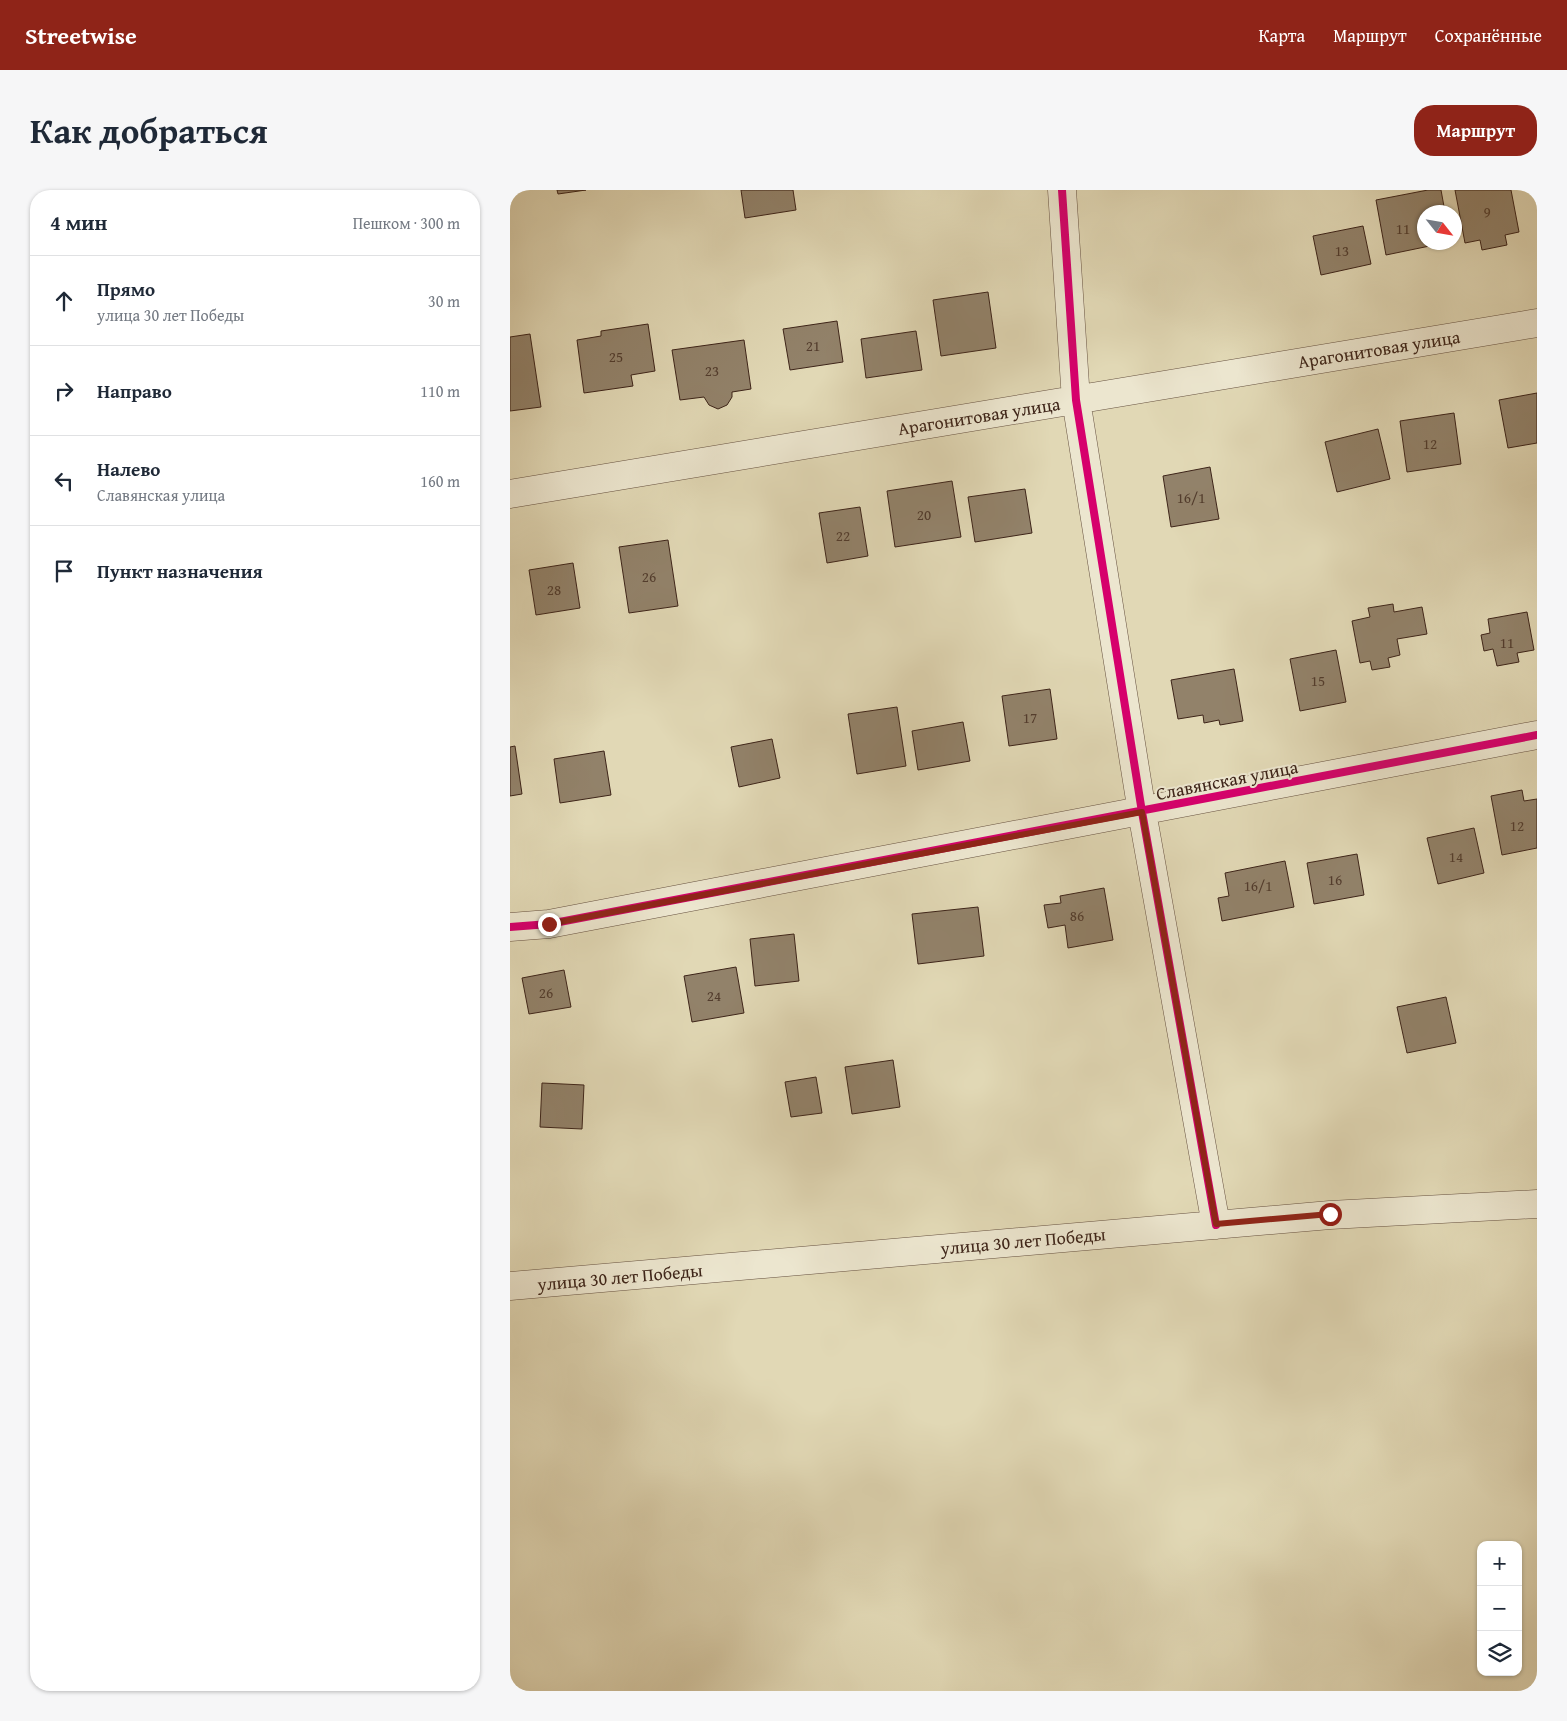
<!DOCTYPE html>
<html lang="ru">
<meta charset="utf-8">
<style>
body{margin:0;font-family:"Gentium Book Plus",serif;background:#f6f6f7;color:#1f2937}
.controls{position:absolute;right:15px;bottom:15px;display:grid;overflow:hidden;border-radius:10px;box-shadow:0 1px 4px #0004}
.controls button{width:45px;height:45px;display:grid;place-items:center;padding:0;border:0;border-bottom:1px solid #e0e1e3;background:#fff;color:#1f2937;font:25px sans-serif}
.compass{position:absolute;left:907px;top:15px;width:45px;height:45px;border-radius:50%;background:#fff;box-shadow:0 1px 4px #0004;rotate:121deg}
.stop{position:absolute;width:15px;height:15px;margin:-11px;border:4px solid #8f2418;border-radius:50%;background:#fff}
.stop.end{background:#8f2418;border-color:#fff;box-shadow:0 1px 5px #0008}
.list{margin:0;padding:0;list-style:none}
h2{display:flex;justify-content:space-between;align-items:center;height:65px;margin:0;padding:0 20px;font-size:21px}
h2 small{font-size:16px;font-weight:400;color:#747a83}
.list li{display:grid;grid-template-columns:32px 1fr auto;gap:15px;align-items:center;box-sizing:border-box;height:90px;padding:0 20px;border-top:1px solid #e0e1e3}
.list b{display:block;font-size:19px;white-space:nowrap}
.list p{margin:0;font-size:16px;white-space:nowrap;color:#747a83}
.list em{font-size:16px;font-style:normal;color:#747a83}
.icon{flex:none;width:28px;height:28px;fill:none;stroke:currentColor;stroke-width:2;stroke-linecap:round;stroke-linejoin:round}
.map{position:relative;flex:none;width:1027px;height:1501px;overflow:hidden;border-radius:20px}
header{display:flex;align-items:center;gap:30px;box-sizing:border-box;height:70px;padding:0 25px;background:#8f2418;color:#fff}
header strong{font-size:24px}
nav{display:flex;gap:28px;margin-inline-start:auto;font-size:18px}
.intro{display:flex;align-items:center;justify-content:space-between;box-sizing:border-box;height:120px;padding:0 30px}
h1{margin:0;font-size:35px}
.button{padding:12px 22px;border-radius:20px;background:#8f2418;color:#fff;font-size:18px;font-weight:700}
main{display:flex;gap:30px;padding:0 30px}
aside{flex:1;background:#fff;border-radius:20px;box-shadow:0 1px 4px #0004}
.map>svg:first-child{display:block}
.building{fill:#92826a;stroke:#3d2419}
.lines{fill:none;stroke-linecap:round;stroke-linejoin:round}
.minor-casing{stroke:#665140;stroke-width:29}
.minor{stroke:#ece6cf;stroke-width:28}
.cycleway-casing{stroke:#ece6cf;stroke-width:11}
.cycleway{stroke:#d6006c;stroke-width:8}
.route{stroke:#8f2418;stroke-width:6}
.labels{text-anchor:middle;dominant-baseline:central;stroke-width:4;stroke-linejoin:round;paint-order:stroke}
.number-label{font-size:15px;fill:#523c2d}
.street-label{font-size:18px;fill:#3d2419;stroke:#ece6cf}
</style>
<header>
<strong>Streetwise</strong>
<nav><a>Карта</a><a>Маршрут</a><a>Сохранённые</a></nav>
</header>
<div class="intro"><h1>Как добраться</h1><a class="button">Маршрут</a></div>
<main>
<aside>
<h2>4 мин<small>Пешком · 300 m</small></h2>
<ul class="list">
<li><svg class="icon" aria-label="ahead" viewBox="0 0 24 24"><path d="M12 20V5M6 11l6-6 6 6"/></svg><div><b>Прямо</b><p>улица 30 лет Победы</p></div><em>30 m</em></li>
<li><svg class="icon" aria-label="right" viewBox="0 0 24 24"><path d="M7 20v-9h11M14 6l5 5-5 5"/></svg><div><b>Направо</b></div><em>110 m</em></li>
<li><svg class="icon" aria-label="left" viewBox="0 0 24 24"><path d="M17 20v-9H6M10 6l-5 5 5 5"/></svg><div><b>Налево</b><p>Славянская улица</p></div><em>160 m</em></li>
<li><svg class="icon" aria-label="arrive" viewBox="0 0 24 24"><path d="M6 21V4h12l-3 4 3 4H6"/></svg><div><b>Пункт назначения</b></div></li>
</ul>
</aside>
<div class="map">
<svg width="1027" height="1501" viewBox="0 0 1027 1501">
<rect width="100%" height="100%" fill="#e1d8b5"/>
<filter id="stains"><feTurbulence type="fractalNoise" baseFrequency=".004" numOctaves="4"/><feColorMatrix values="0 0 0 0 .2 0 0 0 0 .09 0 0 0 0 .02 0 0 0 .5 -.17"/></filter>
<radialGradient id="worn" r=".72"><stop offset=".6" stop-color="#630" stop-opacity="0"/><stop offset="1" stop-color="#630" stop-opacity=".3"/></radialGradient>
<path class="building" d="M47,0H76L48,4Z
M231,0H283L286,20L235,28Z
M918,0H931L935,22H914V52H939L876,65L866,10Z
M945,0H1001L1009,42L995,45L997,55L972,60L970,50L955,53Z
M853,36L861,74L811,85L803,46Z
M478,102L486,158L431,166L423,110Z
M327,131L333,172L280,180L273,139Z
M138,134L145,181L121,185L123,196L74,203L67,150L91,146V141Z
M406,141L412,180L356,188L351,149Z
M20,144L31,217L0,221V147Z
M234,150L241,199L222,202V207L217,215L208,219L199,215L194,207L170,210L162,160Z
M1027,203V253L998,258L989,210Z
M944,223L951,274L897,282L890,231Z
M868,239L880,289L827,302L815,252Z
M700,277L709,329L661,337L653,286Z
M442,291L451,347L385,357L377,301Z
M515,299L522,343L465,352L458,307Z
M350,317L358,366L317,373L309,323Z
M158,350L168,416L119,423L109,357Z
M63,373L70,418L26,425L19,380Z
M883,414L884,422L912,417L917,444L887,449L890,465L878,468L880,477L862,480L860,471L850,473L842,431L860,427L858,418Z
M1017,422L1024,460L1007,463L1009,472L987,476L983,459L974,461L971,445L980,443L978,429Z
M826,460L836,512L790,521L780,469Z
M724,479L733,531L710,535L709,530L694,533L693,525L668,529L661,490Z
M540,499L547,549L499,556L492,506Z
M387,517L396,576L347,584L338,524Z
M453,532L460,571L408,580L402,541Z
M262,549L270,588L229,597L221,557Z
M5,556L12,604L0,606V557Z
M94,561L101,605L50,613L44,569Z
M1012,600L1014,611L1027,609V658L992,665L981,606Z
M964,638L974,683L928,694L917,648Z
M847,664L854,705L804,714L797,673Z
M775,671L784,717L712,731L708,708L719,706L715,683Z
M594,698L603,750L558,758L555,735L538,738L534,715L551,713L550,706Z
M468,717L474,766L408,774L402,724Z
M284,744L289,791L245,796L240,749Z
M226,777L234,823L182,832L174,786Z
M54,780L61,817L19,824L12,788Z
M936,807L946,853L897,863L887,817Z
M383,870L390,917L342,924L335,877Z
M306,887L312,923L281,927L275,892Z
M32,893L74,895L72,939L30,937Z"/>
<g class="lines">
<defs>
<path id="minor" d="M552,0L566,210L632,622L706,1035
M0,304L1027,133
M0,737L39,734L1027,545
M0,1096L820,1025L1027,1014"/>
</defs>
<use href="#minor" class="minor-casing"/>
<use href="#minor" class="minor"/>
<defs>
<path id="cycleway" d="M552,0L566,210L632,622L706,1035
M0,737L39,734L1027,545"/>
</defs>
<use href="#cycleway" class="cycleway-casing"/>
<use href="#cycleway" class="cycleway"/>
</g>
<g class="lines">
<path class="route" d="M39,734L632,622L706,1034L820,1024"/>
</g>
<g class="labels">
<g class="number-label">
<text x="977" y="21">9</text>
<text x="893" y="38">11</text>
<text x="832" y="60">13</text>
<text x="303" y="155">21</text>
<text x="106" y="166">25</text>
<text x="202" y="180">23</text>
<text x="920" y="253">12</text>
<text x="681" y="307">16/1</text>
<text x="414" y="324">20</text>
<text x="333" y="345">22</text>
<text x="139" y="386">26</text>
<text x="44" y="399">28</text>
<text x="997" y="452">11</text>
<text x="808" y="490">15</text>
<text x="520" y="527">17</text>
<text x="1007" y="635">12</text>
<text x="946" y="666">14</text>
<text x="825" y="689">16</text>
<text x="748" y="695">16/1</text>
<text x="567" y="725">86</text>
<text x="36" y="802">26</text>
<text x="204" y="805">24</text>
</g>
<g class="street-label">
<text transform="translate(869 159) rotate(-9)">Арагонитовая улица</text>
<text transform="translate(469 226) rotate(-9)">Арагонитовая улица</text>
<text transform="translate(717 590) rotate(-11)">Славянская улица</text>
<text transform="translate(513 1051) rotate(-5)">улица 30 лет Победы</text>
<text transform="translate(110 1087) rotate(-5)">улица 30 лет Победы</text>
</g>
</g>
<rect width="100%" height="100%" filter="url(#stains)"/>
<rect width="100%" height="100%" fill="url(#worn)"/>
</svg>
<div class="controls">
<button>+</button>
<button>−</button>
<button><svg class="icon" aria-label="layers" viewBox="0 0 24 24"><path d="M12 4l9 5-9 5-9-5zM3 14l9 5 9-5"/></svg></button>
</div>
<svg class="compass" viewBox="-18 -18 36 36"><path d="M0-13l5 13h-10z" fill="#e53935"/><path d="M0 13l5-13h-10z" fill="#747a83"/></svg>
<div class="stop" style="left:820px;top:1024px"></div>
<div class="stop end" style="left:39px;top:734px"></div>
</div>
</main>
